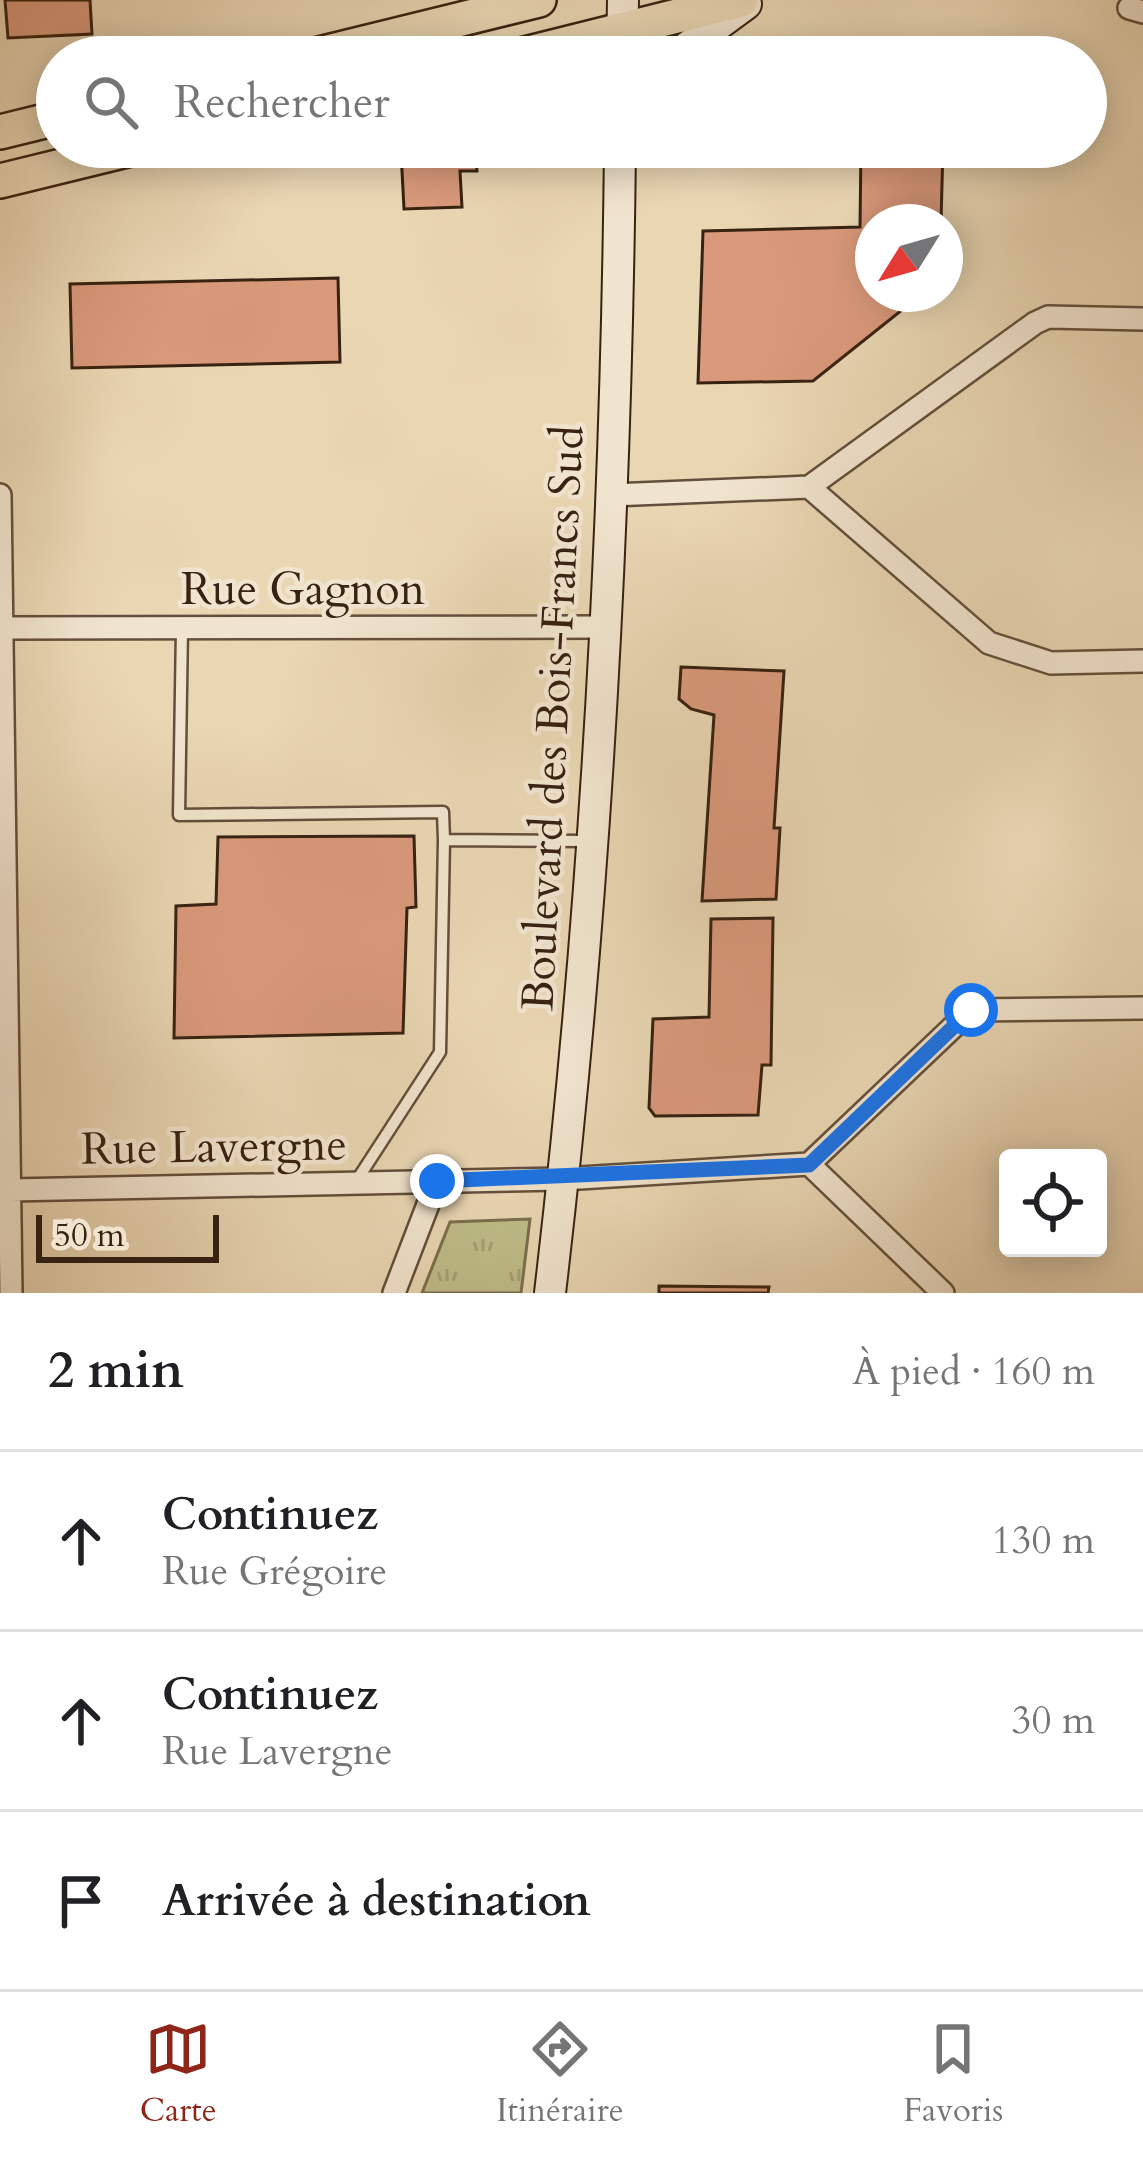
<!DOCTYPE html>
<html lang="fr">
<meta charset="utf-8">
<style>
body{margin:0;font-family:Cardo,serif;background:#f6f6f6;color:#202124}
.controls{position:absolute;right:36px;bottom:36px;display:grid;overflow:hidden;border-radius:12px;box-shadow:0 6px 30px #0003}
.controls button{width:108px;height:108px;display:grid;place-items:center;padding:0;border:0;border-bottom:3px solid #e0e0e0;background:#fff;color:#202124;font:60px sans-serif}
.compass{position:absolute;left:855px;top:204px;width:108px;height:108px;border-radius:50%;background:#fff;box-shadow:0 6px 30px #0003;rotate:233deg}
.scale{position:absolute;left:36px;bottom:30px;width:183px;box-sizing:border-box;padding-left:12px;border:6px solid #382211;border-top:0;font-size:33px;line-height:42px;white-space:nowrap;color:#382211;-webkit-text-stroke:9px #f1e4ce;paint-order:stroke}
.stop{position:absolute;width:36px;height:36px;margin:-27px;border:9px solid #1a73e8;border-radius:50%;background:#fff}
.stop.end{background:#1a73e8;border-color:#fff;box-shadow:0 3px 12px #0008}
.list{margin:0;padding:0;list-style:none}
h2{display:flex;justify-content:space-between;align-items:center;height:156px;margin:0;padding:0 48px;font-size:51px}
h2 small{font-size:39px;font-weight:400;color:#757577}
.list li{display:grid;grid-template-columns:78px 1fr auto;gap:36px;align-items:center;box-sizing:border-box;height:180px;padding:0 48px;border-top:3px solid #e0e0e0}
.list b{display:block;font-size:45px;white-space:nowrap}
.list p{margin:0;font-size:39px;white-space:nowrap;color:#757577}
.list em{font-size:39px;font-style:normal;color:#757577}
.icon{flex:none;width:66px;height:66px;fill:none;stroke:currentColor;stroke-width:2;stroke-linecap:round;stroke-linejoin:round}
.map{position:relative;flex:none;width:1143px;height:1293px;overflow:hidden}
.search{position:absolute;background:#fff;box-shadow:0 6px 30px #0003;left:36px;right:36px;top:36px;height:132px;display:flex;align-items:center;gap:30px;box-sizing:border-box;padding:0 42px;border-radius:66px;color:#757577;font-size:45px}
.sheet{height:696px;background:#fff}
nav{display:flex;justify-content:space-around;align-items:center;box-sizing:border-box;height:168px;border-top:3px solid #e0e0e0;background:#fff;font-size:33px;color:#757577}
nav a{display:grid;justify-items:center;gap:6px}
nav .on{color:#8f2418}
.map>svg:first-child{display:block}
.grass{fill:url(#grass-tufts);stroke:#7b6f4c;stroke-width:3}
.building{fill:#d9997b;stroke:#382211;stroke-width:3}
.lines{fill:none;stroke-linecap:round;stroke-linejoin:round}
.lane-casing{stroke:#644f3a;stroke-width:15}
.street-casing{stroke:#644f3a;stroke-width:26}
.secondary-casing{stroke:#382211;stroke-width:34}
.primary-casing{stroke:#382211;stroke-width:38}
.lane{stroke:#f1e4ce;stroke-width:10}
.street{stroke:#f1e4ce;stroke-width:21}
.secondary{stroke:#f1e4ce;stroke-width:30}
.primary{stroke:#e9d6b3;stroke-width:33}
.route{stroke:#1a73e8;stroke-width:15}
.labels{text-anchor:middle;dominant-baseline:central;stroke-width:9;stroke-linejoin:round;paint-order:stroke}
.street-label{font-size:45px;fill:#382211;stroke:#f1e4ce}
</style>
<div class="map">
<svg width="1143" height="1293" viewBox="0 0 1143 1293">
<defs>
<pattern id="grass-tufts" width="24" height="20" patternUnits="userSpaceOnUse" patternTransform="scale(3)"><rect width="24" height="20" fill="#bebc88"/><path d="M3 7l-1-3M5 7V3M7 7l1-3M15 17l-1-3M17 17v-4M19 17l1-3" fill="none" stroke="#a4a174"/></pattern>
</defs>
<rect width="100%" height="100%" fill="#e9d6b3"/>
<filter id="stains"><feTurbulence type="fractalNoise" baseFrequency=".00167" numOctaves="4"/><feColorMatrix values="0 0 0 0 .2 0 0 0 0 .09 0 0 0 0 .02 0 0 0 .5 -.17"/></filter>
<radialGradient id="worn" r=".72"><stop offset=".6" stop-color="#630" stop-opacity="0"/><stop offset="1" stop-color="#630" stop-opacity=".3"/></radialGradient>
<path class="grass" d="M530,1219L521,1293H422L450,1222Z"/>
<path class="building" d="M5,0H90L92,34L8,38Z
M861,147H943L941,222H873V294H922L813,381L698,383L703,231L860,227Z
M465,149L466,159H476L477,171H460L462,207L404,209L401,152Z
M338,278L340,362L72,368L70,284Z
M681,667L784,671L774,828H780L776,899L702,901L714,715L691,709L679,699Z
M414,836L416,907L407,908L403,1033L174,1038L176,906L216,904L218,837Z
M773,918L771,1065H762L758,1115L655,1116L649,1108L653,1019L709,1017L711,919Z
M659,1286L769,1287L768,1293H659Z"/>
<g class="lines">
<defs>
<path id="lane" d="M182,628L179,815L443,812L444,840
M357,1180L440,1052L444,840L589,841"/>
<path id="street" d="M1129,8L1143,12
M809,487L1035,323L1048,317L1143,319
M0,495L11,1293
M612,495L809,487L989,643L1051,663L1143,661
M0,628L607,627
M809,1164L943,1293
M10,1190L563,1179L809,1164L971,1010L1143,1008
M394,1293L437,1181"/>
<path id="secondary" d="M622,57L623,0
M674,57L746,4
M550,1293C595,912 616,531 620,147"/>
<path id="primary" d="M307,57L539,0
M513,57L741,0
M0,132L57,118
M0,181L139,147"/>
</defs>
<use href="#lane" class="lane-casing"/>
<use href="#street" class="street-casing"/>
<use href="#secondary" class="secondary-casing"/>
<use href="#primary" class="primary-casing"/>
<use href="#lane" class="lane"/>
<use href="#street" class="street"/>
<use href="#secondary" class="secondary"/>
<use href="#primary" class="primary"/>
</g>
<g class="lines">
<path class="route" d="M437,1181L809,1165L971,1010"/>
</g>
<g class="labels">
<g class="street-label">
<text x="303" y="589">Rue Gagnon</text>
<text transform="translate(553 718) rotate(-87)">Boulevard des Bois-Francs Sud</text>
<text transform="translate(214 1147) rotate(-1)">Rue Lavergne</text>
</g>
</g>
<rect width="100%" height="100%" filter="url(#stains)"/>
<rect width="100%" height="100%" fill="url(#worn)"/>
</svg>
<div class="controls">
<button><svg class="icon" aria-label="locate" viewBox="0 0 24 24"><circle cx="12" cy="12" r="6"/><path d="M12 2v4M12 18v4M2 12h4M18 12h4"/></svg></button>
</div>
<svg class="compass" viewBox="-18 -18 36 36"><path d="M0-13l5 13h-10z" fill="#e53935"/><path d="M0 13l5-13h-10z" fill="#757577"/></svg>
<div class="scale">50 m</div>
<div class="stop" style="left:971px;top:1010px"></div>
<div class="stop end" style="left:437px;top:1181px"></div>
<div class="search"><svg class="icon" aria-label="search" viewBox="0 0 24 24"><circle cx="10" cy="10" r="6"/><path d="M15 15l6 6"/></svg>Rechercher</div>
</div>
<section class="sheet">
<h2>2 min<small>À pied · 160 m</small></h2>
<ul class="list">
<li><svg class="icon" aria-label="ahead" viewBox="0 0 24 24"><path d="M12 20V5M6 11l6-6 6 6"/></svg><div><b>Continuez</b><p>Rue Grégoire</p></div><em>130 m</em></li>
<li><svg class="icon" aria-label="ahead" viewBox="0 0 24 24"><path d="M12 20V5M6 11l6-6 6 6"/></svg><div><b>Continuez</b><p>Rue Lavergne</p></div><em>30 m</em></li>
<li><svg class="icon" aria-label="arrive" viewBox="0 0 24 24"><path d="M6 21V4h12l-3 4 3 4H6"/></svg><div><b>Arrivée à destination</b></div></li>
</ul>
</section>
<nav>
<a class="on"><svg class="icon" aria-label="map" viewBox="0 0 24 24"><path d="M3 6l6-2 6 2 6-2v14l-6 2-6-2-6 2zM9 4v14M15 6v14"/></svg>Carte</a>
<a><svg class="icon" aria-label="directions" viewBox="0 0 24 24"><path d="M12 3l9 9-9 9-9-9zM9 14v-3h6M13 9l2 2-2 2"/></svg>Itinéraire</a>
<a><svg class="icon" aria-label="saved" viewBox="0 0 24 24"><path d="M7 4h10v16l-5-4-5 4z"/></svg>Favoris</a>
</nav>
